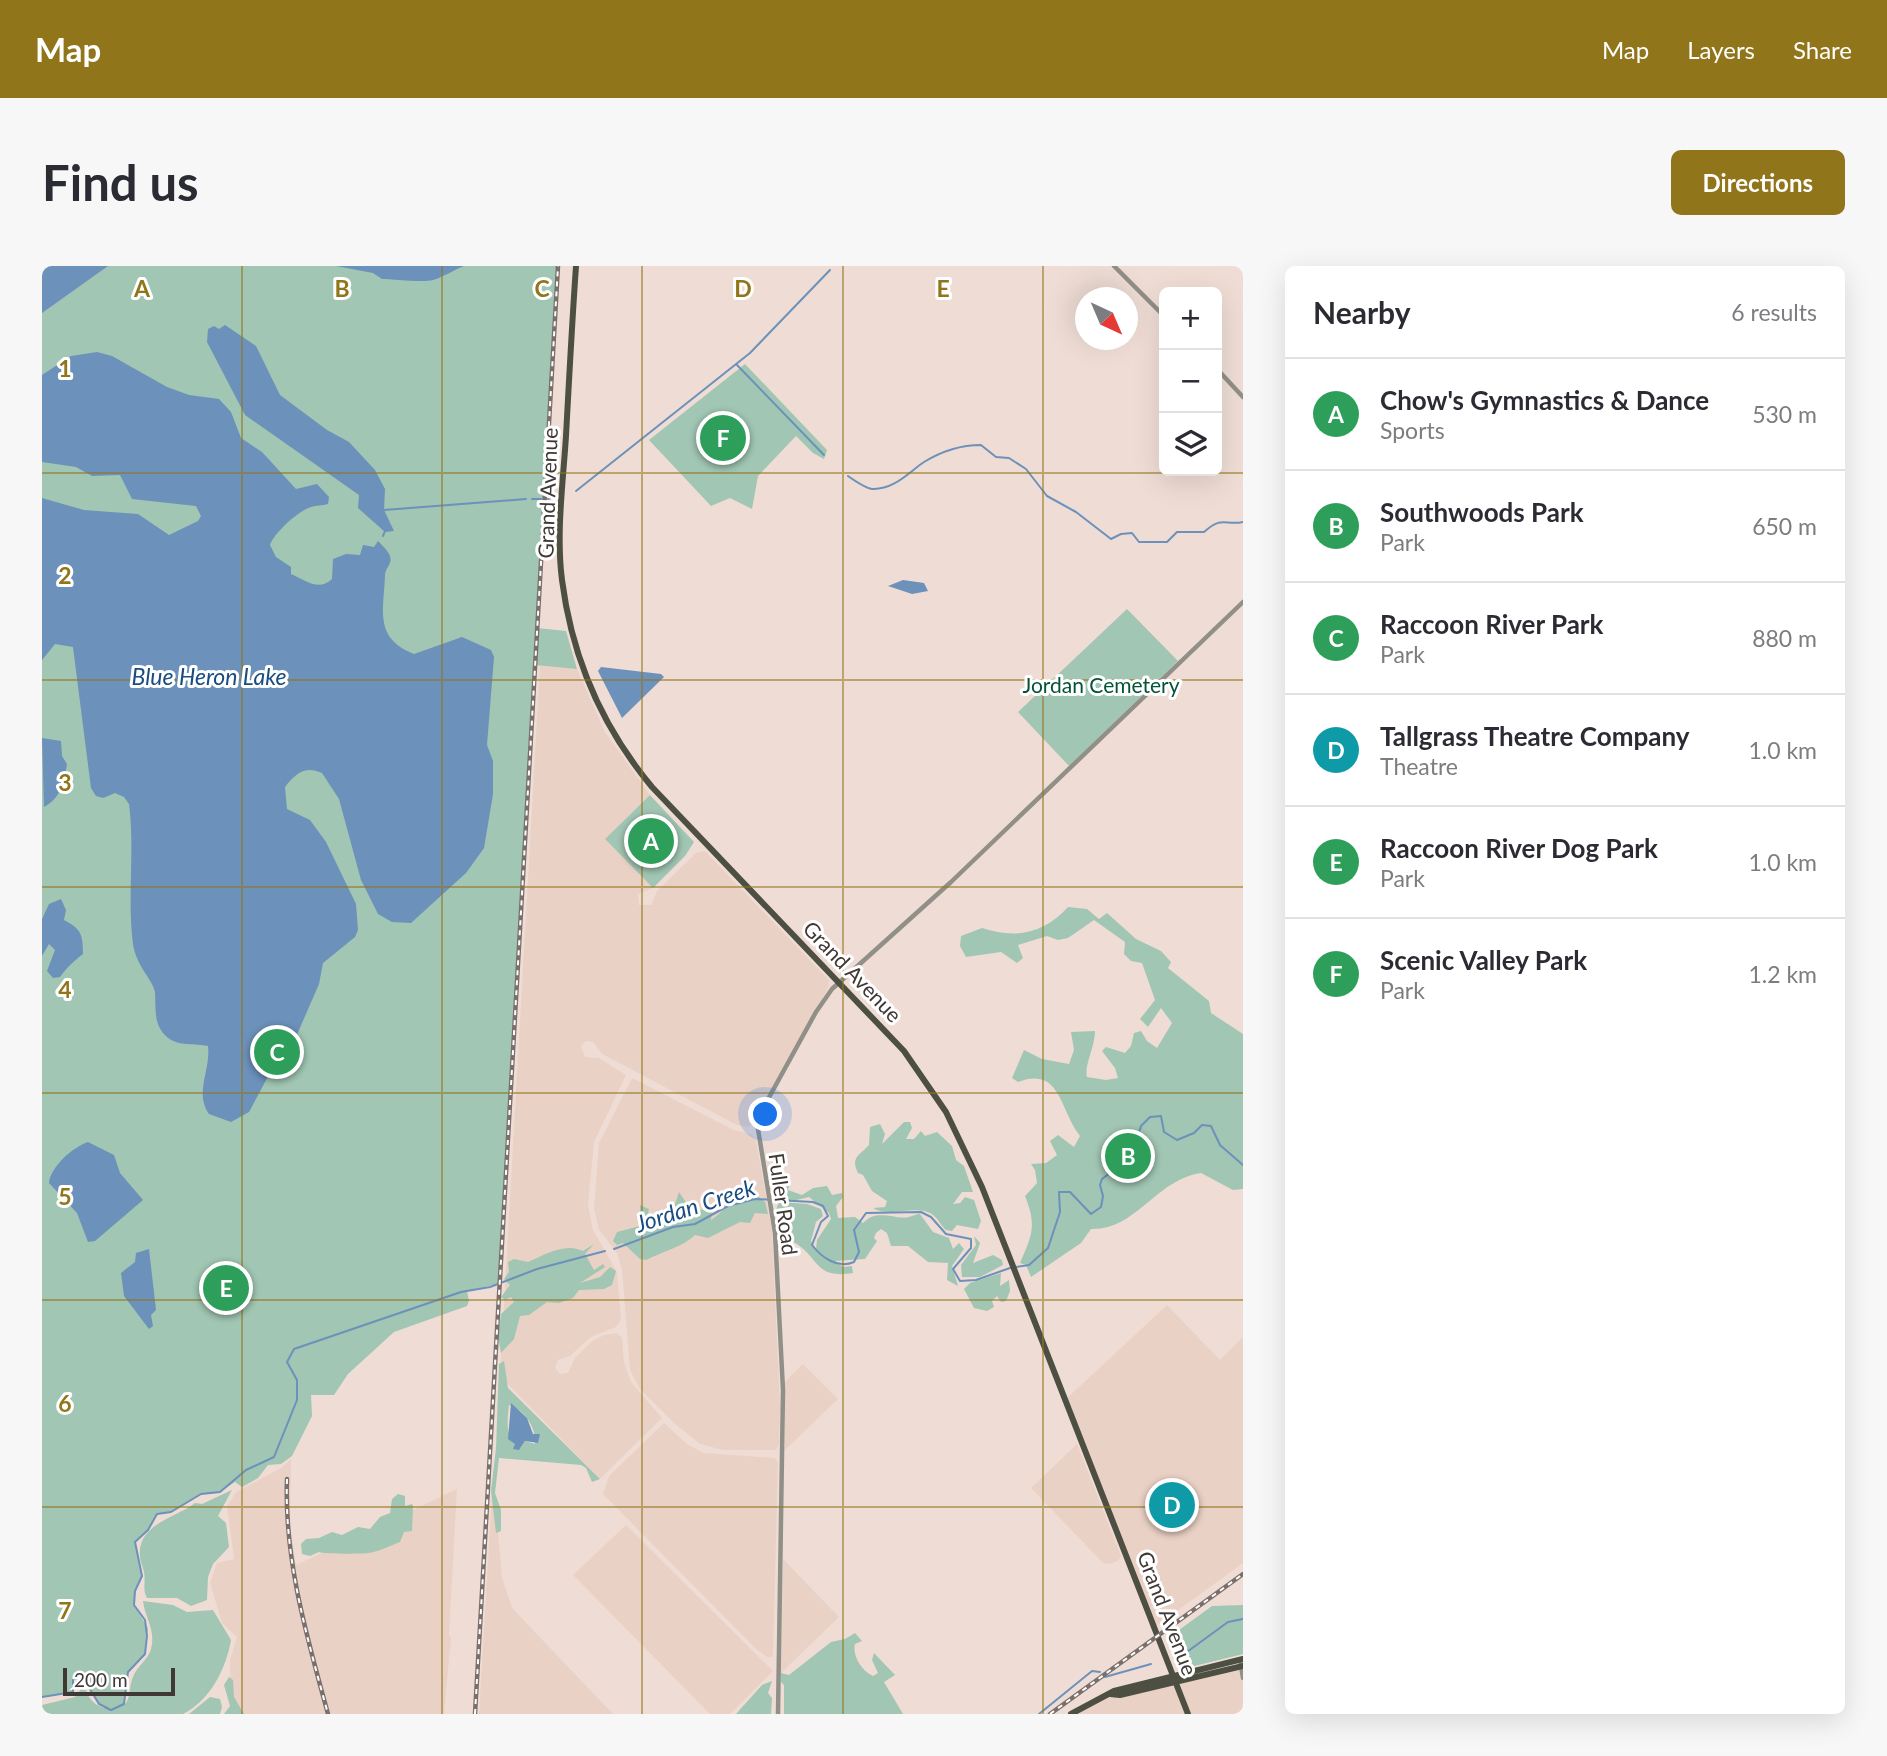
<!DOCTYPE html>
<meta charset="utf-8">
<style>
body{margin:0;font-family:Lato,sans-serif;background:#f7f7f7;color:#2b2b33}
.controls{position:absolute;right:21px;top:21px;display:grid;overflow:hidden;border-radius:10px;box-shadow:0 7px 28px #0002}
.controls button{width:63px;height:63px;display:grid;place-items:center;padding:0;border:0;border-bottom:2px solid #e1e1e2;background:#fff;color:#2b2b33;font:35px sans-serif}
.compass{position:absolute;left:1033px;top:21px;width:63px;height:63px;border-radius:50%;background:#fff;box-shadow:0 7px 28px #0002;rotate:136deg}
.scale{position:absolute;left:21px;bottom:18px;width:112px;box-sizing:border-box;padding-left:7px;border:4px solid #3f3835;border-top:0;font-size:19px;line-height:24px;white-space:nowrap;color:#3f3835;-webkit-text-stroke:5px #fff;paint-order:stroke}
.you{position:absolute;left:724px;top:849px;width:24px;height:24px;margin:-18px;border:5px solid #fff;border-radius:50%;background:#1a73e8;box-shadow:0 0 0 10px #1a73e833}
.badge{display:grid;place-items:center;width:46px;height:46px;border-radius:50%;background:#91751b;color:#fff;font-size:23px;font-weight:700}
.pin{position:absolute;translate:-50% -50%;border:4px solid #fff;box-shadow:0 2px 7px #0006}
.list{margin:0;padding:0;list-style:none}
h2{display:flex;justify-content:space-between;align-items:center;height:91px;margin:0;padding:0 28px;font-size:30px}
h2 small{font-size:23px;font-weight:400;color:#7c7c81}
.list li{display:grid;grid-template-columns:46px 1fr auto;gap:21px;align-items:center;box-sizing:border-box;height:112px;padding:0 28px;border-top:2px solid #e1e1e2}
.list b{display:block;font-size:26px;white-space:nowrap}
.list p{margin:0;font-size:23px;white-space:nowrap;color:#7c7c81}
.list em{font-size:23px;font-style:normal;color:#7c7c81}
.icon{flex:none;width:38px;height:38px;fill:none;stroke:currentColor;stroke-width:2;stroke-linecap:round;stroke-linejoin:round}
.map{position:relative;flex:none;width:1201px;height:1448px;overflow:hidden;border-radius:10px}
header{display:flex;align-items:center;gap:42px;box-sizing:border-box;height:98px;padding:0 35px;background:#91751b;color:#fff}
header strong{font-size:33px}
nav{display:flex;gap:38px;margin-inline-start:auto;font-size:24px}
.intro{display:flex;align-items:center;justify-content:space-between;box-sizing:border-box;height:168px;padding:0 42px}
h1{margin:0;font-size:49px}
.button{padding:18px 32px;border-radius:10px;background:#91751b;color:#fff;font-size:24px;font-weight:700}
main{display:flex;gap:42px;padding:0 42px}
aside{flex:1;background:#fff;border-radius:10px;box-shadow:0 7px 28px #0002}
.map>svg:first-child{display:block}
.built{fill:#ead1c5}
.green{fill:#a1c6b3;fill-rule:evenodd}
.water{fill:#6c91ba}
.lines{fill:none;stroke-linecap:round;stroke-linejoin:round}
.stream{stroke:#6c91ba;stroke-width:2}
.minor{stroke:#909089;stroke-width:4.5}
.major{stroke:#4e4f43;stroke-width:6}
.rail-casing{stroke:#7a6f6b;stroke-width:4.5}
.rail{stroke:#fff;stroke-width:2;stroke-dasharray:5;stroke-linecap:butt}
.grid{fill:none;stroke:#91751b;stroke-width:2;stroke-opacity:0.55}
.labels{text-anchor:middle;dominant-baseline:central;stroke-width:6;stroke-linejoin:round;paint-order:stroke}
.street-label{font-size:21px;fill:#3f3835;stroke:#fff}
.park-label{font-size:21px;fill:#035338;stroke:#fff}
.water-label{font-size:23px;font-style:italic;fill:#184d82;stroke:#fff}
.grid-label{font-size:23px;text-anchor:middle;font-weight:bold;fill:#91751b;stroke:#fff;stroke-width:6;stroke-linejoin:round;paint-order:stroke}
</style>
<header>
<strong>Map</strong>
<nav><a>Map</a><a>Layers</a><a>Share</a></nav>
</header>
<div class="intro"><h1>Find us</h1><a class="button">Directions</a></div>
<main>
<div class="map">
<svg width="1201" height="1448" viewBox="0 0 1201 1448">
<rect width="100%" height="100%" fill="#efddd5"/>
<path class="built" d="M498,399L535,403L563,466L608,529L563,573L611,622L596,628L597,639H609L615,625L654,587L663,585L787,714L786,722L713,856L706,861L695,859L560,788L551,776L544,775L539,780L543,791L557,792L584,809L552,876L546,939L551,964L575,1006L579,1054L574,1061L549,1071L528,1090L516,1094L513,1102L518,1108L526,1107L533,1092L549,1076L562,1069L575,1067L580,1072L582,1096L589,1116L620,1152L558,1213L458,1110Z
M590,812L692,864L709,868L714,874L730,965L738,1140L737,1178L734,1184H681L658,1178L633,1158L598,1123L588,1104L580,1004L575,987L557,964L552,942L557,877Z
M1125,1039L1178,1094L1201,1071V1297L1113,1361L1023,1134Z
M761,1098L796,1133L743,1184V1116Z
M622,1157L645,1178L662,1187L733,1192L736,1196L731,1391H725L714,1383L561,1228L567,1210Z
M1035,1178L1079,1290L1076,1295L1068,1298L1061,1297L989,1222Z
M249,1193L248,1261L254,1299L415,1223L407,1369L409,1372L402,1448H189L188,1394L195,1371L180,1357L168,1317L175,1297L192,1293L185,1240L194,1226L239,1202Z
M450,1226L453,1230L460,1311L470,1342L571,1448H437Z
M584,1259L731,1405L688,1448H668L531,1309Z
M741,1293L797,1351L739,1407Z
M1201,1400V1448H1029L1068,1428Z"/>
<path class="green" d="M28,0H516L495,362L524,365L535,403L493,399L458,1014L455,1018L425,1025L427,1035L425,1040L352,1066L306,1108L292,1129H269L270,1150L250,1190L239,1198L226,1199L216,1212L200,1221L193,1216L178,1226L159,1228L129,1246L115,1248L106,1264L93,1276L100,1310L93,1325L92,1339L106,1362L103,1388L86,1407L82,1438L69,1444L57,1438L40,1413L31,1414V1426L0,1431V26Z
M703,98L785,184L782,193L771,187L754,170L716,210L710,243L688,232L669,240L607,174Z
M1085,343L1136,395L1027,500L976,446Z
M608,529L652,576L643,590L611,622L563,573Z
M1026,641L1045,643L1057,653L1065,647L1094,673L1119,685L1129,696L1126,702L1167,735L1169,747L1201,768V923L1191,924L1159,907C1113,914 1095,964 1049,963L1039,977L989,1011L984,999L978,997C990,969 995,960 983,930L995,917L993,904L989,898L1004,897L1015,889L1008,875L1016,869L1032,881L1038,870C1017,843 1019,800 976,816L970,812L982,784L1000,793L1027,798L1032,784L1029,766L1053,765C1053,781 1042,799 1045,811L1064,814L1076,812L1073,802L1060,785L1064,781L1083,787L1089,780L1092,767L1099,765L1105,775L1115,782L1130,757L1119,742L1106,761L1098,753L1113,734L1100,697L1089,695L1082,688L1083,676L1052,654L1026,672L1016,674L1005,670L976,679L981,692L975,697L959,686L924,691L918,680L919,670L940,662C973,673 1002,668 1026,641Z
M862,856H868L870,862L864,873H872L879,865L883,870L895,866L910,880L914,894L922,900L931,926H920L911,938L918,937L923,931L932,934L939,955L936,963L915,959L910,965L904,964C898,959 896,951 888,947C871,939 848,952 831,942L843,941L845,935L830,925L821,909L816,907C808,891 818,889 827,879L828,861L838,858L843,868L840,878Z
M743,915L748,917L746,924L760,929L771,922L785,920L790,929L800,927L801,931L794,940L796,952L813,951L821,957C835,942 852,954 867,951C871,950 874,948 878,948L891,966L907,972L911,983L917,977L922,983L910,1000L916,1020L905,1014L906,997L886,996L866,980H849L845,967L839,963L834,967L832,972L835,975L823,993L793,995L801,1001L810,1000L811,1007C769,1014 778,987 747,974V963L742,957L745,949L734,944L737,936L765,938L779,943L781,950L774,956L769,975L774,983L775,974L789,953L787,947L767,931L746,936L733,932L731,922Z
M707,924L710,931L716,930L723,936L726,948L713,947L708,957L698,956L666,972L653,969C639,982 621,985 604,994L598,993L581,977L575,979L571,975L575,966L598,960V939L607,943L605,953L608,956L618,951L623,944L632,941L637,926L645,938L653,937L657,944L670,943L669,954C683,945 694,928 707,924Z
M932,970L938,977L931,997L951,989L960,994L961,999L938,1011H920L919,999L934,979Z
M552,978L543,988L552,1004L561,998L563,1001L538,1017L558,1011L568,1001L574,1005L570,1019L562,1023L537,1024L531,1032L517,1037L505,1036L487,1049L478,1050L472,1073L459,1087L456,1071L459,1048L472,1036L469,1031L463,1034L459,1031L468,1019L462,1013L467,1006L466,996L472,993L486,996C502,989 523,976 541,985Z
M959,1007L958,1020L967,1014L968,1025L964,1035L959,1036L955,1030L950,1035L952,1041L945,1045L932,1042L922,1023L928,1017Z
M462,1095L466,1122L558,1213L550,1216L544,1202L539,1199L457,1192L453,1227L459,1244V1265L454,1267L449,1225L454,1182L457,1098ZM467,1139C483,1144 495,1163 493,1178L483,1175L478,1183C463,1170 465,1158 467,1139Z
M190,1224L176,1250L184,1257L187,1281L171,1298L166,1311L165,1334L149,1340L135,1332H105C100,1323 104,1316 102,1306C101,1301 98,1295 98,1290C95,1258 134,1252 153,1237L160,1238Z
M356,1228L363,1230V1240L370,1238L371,1240L370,1265L362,1266L358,1276C348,1280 335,1286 326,1287C319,1288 281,1288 277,1286L268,1290L260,1288L259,1278L264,1273L277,1272L290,1266L300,1269L316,1261L328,1263L338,1251L348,1247L350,1233Z
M101,1335L131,1339L145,1346L171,1344L189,1374C184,1402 169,1434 141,1448C130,1448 20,1448 0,1448V1439L33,1431L39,1423L44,1424C49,1442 70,1448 84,1437C89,1429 87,1420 91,1411C95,1400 106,1394 109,1383C114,1363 103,1353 101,1335Z
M1201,1339V1388L1140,1403L1126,1372L1170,1340Z
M813,1367L820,1375L813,1378C810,1390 820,1405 831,1410L836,1407L830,1394L832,1387L853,1409L842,1416L861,1448H742V1419L739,1416V1407L747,1409L789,1376L803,1373Z
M187,1411L191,1414L192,1431L202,1448H182L188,1440L182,1419Z
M730,1415L726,1427L730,1432L729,1448H694L720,1419Z
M168,1431L178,1433L180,1441L178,1448H147Z"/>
<path class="water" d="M0,0H66L0,47Z
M294,0H422C411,4 402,11 391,14C381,17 351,13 340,13L331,7Z
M183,59L214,80L238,129L285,164L307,176L333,204L343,223L342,244L352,265L343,266L316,242L317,229L203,149L165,76L166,63L172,60L177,63Z
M55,86L70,90L125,121L147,129L177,133L189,146L199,172L220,186L254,223L275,218L287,231L286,238C280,240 274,239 269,241C256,245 232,267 228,279L234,291L249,301V308C264,314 276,326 290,313L291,293L304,288L318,289L321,279L332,281L336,275C340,279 345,284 347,288C352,298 343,301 343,309C342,343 331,372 372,388L420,371L449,384L452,391L445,479L451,495V528L442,582L424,607L369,657L350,656L336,648L319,614L297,533L280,507C263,499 253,508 243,521L245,543L268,554L284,576L314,638L316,664L313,671L281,697L277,718L244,794L231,801L207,846L189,856L167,848C152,827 169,804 166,780C153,777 137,781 125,771C111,759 114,742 113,726C111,714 94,700 91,678C85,632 93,584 87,538L82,531L73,527L61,532L54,530L49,522L31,381L13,378L0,394V232L42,244L96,248L127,269L156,255L159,250L154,240L90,233L78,209L50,210L34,201L0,196V109L29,90Z
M861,314L882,317L886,325L870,328L846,320Z
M559,401L619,408L622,411L580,452L556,405Z
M0,472L19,475L20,490L25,498C22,516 19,532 2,541Z
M19,633L24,644L22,654C39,663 41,668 41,688C32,695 25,701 18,711L11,712L5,705L13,684L7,678L0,690V653L7,638Z
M46,876L72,889L78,907L101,934L53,975L46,976L35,947L7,917C9,900 31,881 46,876Z
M107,983L114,1044L109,1049L111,1060L107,1063L82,1030L79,1007L93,996L94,987Z
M469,1137L485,1152L491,1168H498L496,1177L483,1175L477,1184L471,1183L473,1178L466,1173Z"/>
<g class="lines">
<path class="stream" d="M695,99L782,189
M806,210C813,215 823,222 830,223C852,224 867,206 882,196C900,185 918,179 939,179L954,191L967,192L984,203L1005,230L1034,246L1069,273L1079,268L1090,267L1097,276H1125L1135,266H1162C1181,249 1183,260 1201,256
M534,225L708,87L788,4
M490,233H499
M506,233L515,230
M342,244L484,233
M341,270L343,265
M572,983L631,961L653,958L686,940L713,933L771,936L781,940L786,950L779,956L770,979C780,992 796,1003 812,996L817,986L812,964L824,947L879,946L889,951L904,968L929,973V982L911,1003L918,1015L934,1014L968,1002
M974,1001L987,999L1006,982L1018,946L1017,926H1028L1049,948L1059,941L1061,930L1058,919L1060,913L1089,891L1099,860L1108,851L1119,850L1122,866L1135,874L1152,867L1160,859L1169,860L1178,879L1201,899
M1138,1391L1186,1356L1201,1353
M1063,1411L1109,1398
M0,1431L31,1426V1413L38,1412L43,1415L57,1438L69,1444L82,1438L86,1406L103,1388L105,1370L103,1354L92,1339L93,1325L100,1310L93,1276L106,1264L115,1248L129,1246L159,1228L178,1226L204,1204L232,1191L255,1134V1114L245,1096L252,1083L419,1026L448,1021L495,1003L563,985
M997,1448L1050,1405L1058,1406"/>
<path class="minor" d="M1072,0L1122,50
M1175,103L1201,131
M1198,1394L1201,1412
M736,1448L741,1124L733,967L716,863L719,846L774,746L790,723L909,616L1201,336"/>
<path class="major" d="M534,0C530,57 527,114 524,170C521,217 514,268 520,314C530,392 560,461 610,521L862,785L904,846L940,921L1146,1448
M1068,1428L1078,1429L1201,1400
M1029,1448L1072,1425L1201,1393"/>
<defs>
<path id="rail" d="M245,1213C242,1294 265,1371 286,1448
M433,1448L516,0
M1008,1448L1201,1308"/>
</defs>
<use href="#rail" class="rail-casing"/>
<use href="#rail" class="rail"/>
</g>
<path class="grid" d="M200,0V1448M400,0V1448M600,0V1448M801,0V1448M1001,0V1448M0,207H1201M0,414H1201M0,621H1201M0,827H1201M0,1034H1201M0,1241H1201"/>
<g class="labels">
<g class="street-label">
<text transform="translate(505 227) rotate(-88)">Grand Avenue</text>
<text transform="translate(811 705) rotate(46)">Grand Avenue</text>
<text transform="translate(742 938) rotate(82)">Fuller Road</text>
<text transform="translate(1126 1347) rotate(69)">Grand Avenue</text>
</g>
<g class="park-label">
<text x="1059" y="418">Jordan Cemetery</text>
</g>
<g class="water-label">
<text x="167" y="410">Blue Heron Lake</text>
<text transform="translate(653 939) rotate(-18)">Jordan Creek</text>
</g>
</g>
<g class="grid-label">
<text x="100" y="31">A</text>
<text x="300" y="31">B</text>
<text x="500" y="31">C</text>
<text x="701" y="31">D</text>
<text x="901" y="31">E</text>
<text x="23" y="111">1</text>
<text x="23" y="318">2</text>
<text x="23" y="525">3</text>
<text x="23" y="732">4</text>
<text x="23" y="939">5</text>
<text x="23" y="1146">6</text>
<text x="23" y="1353">7</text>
</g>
</svg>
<div class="controls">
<button>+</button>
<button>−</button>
<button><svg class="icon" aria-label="layers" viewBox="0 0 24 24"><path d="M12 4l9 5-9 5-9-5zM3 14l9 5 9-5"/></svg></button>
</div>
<svg class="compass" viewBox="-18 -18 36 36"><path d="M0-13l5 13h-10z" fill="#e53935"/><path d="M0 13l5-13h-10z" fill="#7c7c81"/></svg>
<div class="scale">200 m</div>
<div class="you"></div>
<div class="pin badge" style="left:609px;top:575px;background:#2e9e5b">A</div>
<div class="pin badge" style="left:1086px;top:890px;background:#2e9e5b">B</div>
<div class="pin badge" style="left:235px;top:786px;background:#2e9e5b">C</div>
<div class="pin badge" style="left:1130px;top:1239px;background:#0f9aa8">D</div>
<div class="pin badge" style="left:184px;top:1022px;background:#2e9e5b">E</div>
<div class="pin badge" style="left:681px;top:172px;background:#2e9e5b">F</div>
</div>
<aside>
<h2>Nearby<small>6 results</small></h2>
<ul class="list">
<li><span class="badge" style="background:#2e9e5b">A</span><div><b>Chow's Gymnastics &amp; Dance</b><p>Sports</p></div><em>530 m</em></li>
<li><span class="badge" style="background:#2e9e5b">B</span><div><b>Southwoods Park</b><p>Park</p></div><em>650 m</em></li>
<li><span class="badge" style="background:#2e9e5b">C</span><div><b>Raccoon River Park</b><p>Park</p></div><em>880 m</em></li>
<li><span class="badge" style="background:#0f9aa8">D</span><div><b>Tallgrass Theatre Company</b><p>Theatre</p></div><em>1.0 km</em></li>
<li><span class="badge" style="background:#2e9e5b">E</span><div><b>Raccoon River Dog Park</b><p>Park</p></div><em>1.0 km</em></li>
<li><span class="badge" style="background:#2e9e5b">F</span><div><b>Scenic Valley Park</b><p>Park</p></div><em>1.2 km</em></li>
</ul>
</aside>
</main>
